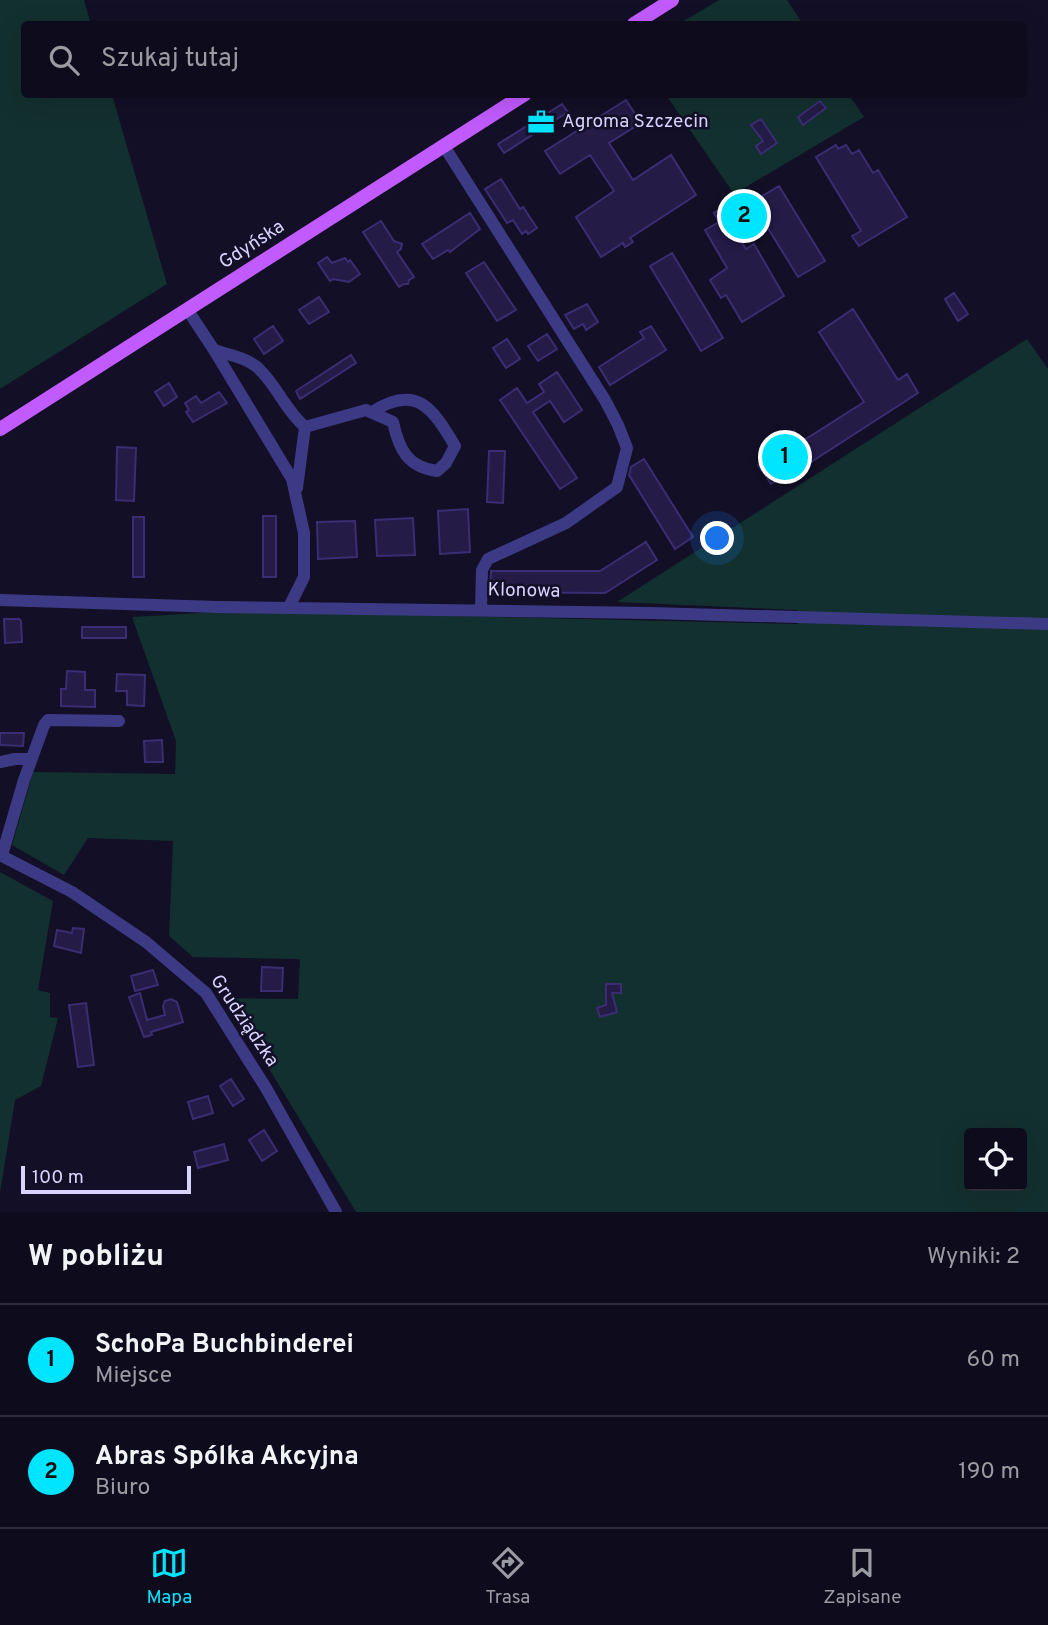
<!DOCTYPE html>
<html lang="pl">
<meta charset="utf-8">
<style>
body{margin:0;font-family:Overpass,sans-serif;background:#171425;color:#f1f3f6}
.controls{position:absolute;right:21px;bottom:21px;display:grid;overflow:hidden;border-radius:7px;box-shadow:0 7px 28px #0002}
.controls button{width:63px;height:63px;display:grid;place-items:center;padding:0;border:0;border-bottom:2px solid #2e2b3b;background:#0e0b1c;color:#f1f3f6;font:35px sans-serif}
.scale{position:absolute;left:21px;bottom:18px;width:170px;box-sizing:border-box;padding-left:7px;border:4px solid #d9d4ff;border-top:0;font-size:19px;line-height:24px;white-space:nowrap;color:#d9d4ff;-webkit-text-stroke:5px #130f26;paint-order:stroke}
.you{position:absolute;left:718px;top:539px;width:24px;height:24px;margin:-18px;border:5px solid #fff;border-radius:50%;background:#1a73e8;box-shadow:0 0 0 10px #1a73e833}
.badge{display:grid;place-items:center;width:46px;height:46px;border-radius:50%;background:#00e5ff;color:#111;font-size:23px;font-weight:700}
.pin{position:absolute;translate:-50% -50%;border:4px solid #fff;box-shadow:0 2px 7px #0006}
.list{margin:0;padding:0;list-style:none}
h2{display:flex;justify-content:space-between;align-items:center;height:91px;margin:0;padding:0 28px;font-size:30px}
h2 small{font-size:23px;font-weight:400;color:#9b9ba3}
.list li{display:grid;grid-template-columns:46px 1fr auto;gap:21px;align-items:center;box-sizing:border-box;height:112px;padding:0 28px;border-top:2px solid #2e2b3b}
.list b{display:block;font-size:26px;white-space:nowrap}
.list p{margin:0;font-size:23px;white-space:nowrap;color:#9b9ba3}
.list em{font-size:23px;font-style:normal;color:#9b9ba3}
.icon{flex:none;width:38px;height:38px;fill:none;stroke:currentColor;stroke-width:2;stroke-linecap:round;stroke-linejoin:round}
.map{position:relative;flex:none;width:1048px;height:1212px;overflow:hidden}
.search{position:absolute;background:#0e0b1c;box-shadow:0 7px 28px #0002;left:21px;right:21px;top:21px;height:77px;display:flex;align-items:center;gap:18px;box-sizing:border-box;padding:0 24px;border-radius:7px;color:#9b9ba3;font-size:26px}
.sheet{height:315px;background:#0e0b1c}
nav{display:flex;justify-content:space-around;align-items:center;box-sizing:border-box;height:98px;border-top:2px solid #2e2b3b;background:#0e0b1c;font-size:19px;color:#9b9ba3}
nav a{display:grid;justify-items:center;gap:4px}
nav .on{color:#00e5ff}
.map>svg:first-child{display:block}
.green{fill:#12302f;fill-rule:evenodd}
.building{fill:#241b47;stroke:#3b2d73;stroke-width:2}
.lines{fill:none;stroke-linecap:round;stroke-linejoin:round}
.minor{stroke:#3d3a85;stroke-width:12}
.major{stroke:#c25bff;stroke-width:14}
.labels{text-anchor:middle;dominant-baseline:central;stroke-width:5;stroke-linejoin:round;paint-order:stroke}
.poi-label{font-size:19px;fill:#d9d4ff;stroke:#130f26;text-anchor:start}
.street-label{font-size:19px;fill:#d9d4ff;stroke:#130f26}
</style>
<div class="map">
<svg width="1048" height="1212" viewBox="0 0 1048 1212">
<rect width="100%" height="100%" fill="#130f26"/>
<path class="green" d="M0,0H84L91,24H24V94L112,95L167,284L0,389Z
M719,0H787L803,24H679Z
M666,95H849L864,117L734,194Z
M1027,339L1048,369V1212H356L226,998L298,999L300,959L193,957L169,936L173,841L88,838L64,875L12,845L33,772L175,774L176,741L132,617L235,611L798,624L797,610L617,602ZM969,1133H1022V1186H969Z
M0,872L53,901L38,990L50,993V1017L58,1018L41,1086L15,1100L0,1193Z"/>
<path class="building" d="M626,100L641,123L609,143L633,180L671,155L696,195L630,238L633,242L625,247L623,243L601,257L576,217L614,191L590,155L560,174L545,151Z
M820,101L826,108L803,125L798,117Z
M562,104L568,112L504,153L498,144Z
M761,119L777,143L761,154L756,146L763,141L751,125Z
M836,145L838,149L846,145L852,154L859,150L873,173L878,170L907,217L859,246L852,236L861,231L816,157Z
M501,179L520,209L523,207L537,228L528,234L526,231L522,234L513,220L507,223L485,189Z
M779,186L825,261L798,277L752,202Z
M721,209L746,249L754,244L784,296L742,322L726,295L721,298L710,280L727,268L705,230L719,222L714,213Z
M470,213L480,229L450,252L448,250L433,259L422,244Z
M381,221L394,241L402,244L401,249L397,252L414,277L409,280L408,284H404L399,287L363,232Z
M672,253L723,338L701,351L650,266Z
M327,257L332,263L345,258L348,262L350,260L360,274L349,282L333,279L330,281L318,263Z
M484,262L516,310L497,321L466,273Z
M954,293L968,314L958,321L945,299Z
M319,297L329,312L309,324L299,310Z
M587,304L598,322L586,330L583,324L574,329L565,315Z
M853,309L898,380L907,374L918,393L808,464L806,462L771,484L758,465L769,459L766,454L777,448L774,444L794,431L801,442L864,402L819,332Z
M273,326L283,341L264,354L254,339Z
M651,326L666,350L610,385L599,367L644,338L640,332Z
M547,334L557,349L538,361L528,346Z
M507,339L520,359L506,368L493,348Z
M351,355L356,363L300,399L296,391Z
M557,372L582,410L564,422L550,401L533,412L577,478L560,489L500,400L517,388L527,403L544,392L539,384Z
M169,383L177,397L164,406L155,392Z
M219,392L227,403L193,422L186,412L189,410L185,403L196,396L201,403Z
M117,447L136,448L134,501L116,500Z
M489,451H505L503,503L487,502Z
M644,459L693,537L675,549L629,475L631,467Z
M468,509L470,552L440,554L438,511Z
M263,516H276V577H263Z
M133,517H144V577H133Z
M413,518L415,555L377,556L375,520Z
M355,521L357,557L318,559L317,522Z
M646,542L657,560L605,593L490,592L491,571H600Z
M4,619H19L21,621L22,642L5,643Z
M82,627H126V638H82Z
M67,671L85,672V690H95V707L61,706V689H66Z
M117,674L145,675L144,706L127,705V691H116Z
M0,733H24L23,746L0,745Z
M162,740L163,762H145L144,741Z
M73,928L84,929L81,953L54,946L57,930L72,933Z
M262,967L283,968L282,991H261Z
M153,970L158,985L135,991L131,976Z
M606,984H621V993H612L617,1012L600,1017L597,1008L606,1005Z
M140,993L147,1020L165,1015L163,1006L165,1001L171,999L177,1002L183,1022L151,1032L152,1035L144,1037L129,997Z
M86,1003L94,1065L78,1067L69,1005Z
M231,1079L244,1099L233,1106L220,1086Z
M208,1096L213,1113L193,1119L188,1102Z
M264,1130L277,1151L262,1161L249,1140Z
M224,1144L228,1160L198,1168L194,1152Z"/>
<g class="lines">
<path class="minor" d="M444,146L605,400L618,425L627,448L617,487L566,523L488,559L482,570L481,610
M187,309L214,350L292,479L304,533V577L289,607
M214,350C229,355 249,358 260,370C277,386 285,410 305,427L297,488
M305,427L366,410L393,422C399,449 407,467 437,471L446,463L455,446C433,409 417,383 372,412
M0,600L218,607L650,613L1048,624
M0,762L15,759H32
M0,855L72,892L146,942L206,993L266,1088L336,1212
M2,855L24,780L44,725L48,720L119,721"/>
<path class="major" d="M634,24L672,0
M0,429L525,94"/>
</g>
<defs>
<symbol id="office-bare" viewBox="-9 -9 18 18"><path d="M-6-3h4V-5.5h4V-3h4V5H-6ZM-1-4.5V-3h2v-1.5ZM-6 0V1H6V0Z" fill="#00e5ff" stroke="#130f26" stroke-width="2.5" paint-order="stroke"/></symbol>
</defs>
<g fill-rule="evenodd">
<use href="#office-bare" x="522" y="103" width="38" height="38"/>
</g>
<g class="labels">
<g class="poi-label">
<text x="562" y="122">Agroma Szczecin</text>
</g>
<g class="street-label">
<text transform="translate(252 245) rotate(-33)">Gdyńska</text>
<text transform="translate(524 591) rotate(1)">Klonowa</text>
<text transform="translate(244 1021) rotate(56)">Grudziądzka</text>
</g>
</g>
</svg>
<div class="controls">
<button><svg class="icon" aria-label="locate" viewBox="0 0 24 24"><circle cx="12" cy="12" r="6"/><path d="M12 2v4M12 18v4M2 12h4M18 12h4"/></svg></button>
</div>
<div class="scale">100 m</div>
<div class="you"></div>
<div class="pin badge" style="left:785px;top:457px">1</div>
<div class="pin badge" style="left:744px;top:216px">2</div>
<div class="search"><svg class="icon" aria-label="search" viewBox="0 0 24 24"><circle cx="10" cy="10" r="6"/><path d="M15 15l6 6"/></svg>Szukaj tutaj</div>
</div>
<section class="sheet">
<h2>W pobliżu<small>Wyniki: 2</small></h2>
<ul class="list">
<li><span class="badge">1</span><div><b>SchoPa Buchbinderei</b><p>Miejsce</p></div><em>60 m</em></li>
<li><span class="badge">2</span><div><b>Abras Spólka Akcyjna</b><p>Biuro</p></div><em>190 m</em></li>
</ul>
</section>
<nav>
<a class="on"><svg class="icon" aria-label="map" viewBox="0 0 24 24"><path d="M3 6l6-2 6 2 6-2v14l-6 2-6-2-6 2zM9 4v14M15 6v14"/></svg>Mapa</a>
<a><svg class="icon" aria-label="directions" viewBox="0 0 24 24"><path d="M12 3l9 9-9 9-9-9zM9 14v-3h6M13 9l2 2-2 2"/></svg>Trasa</a>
<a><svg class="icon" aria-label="saved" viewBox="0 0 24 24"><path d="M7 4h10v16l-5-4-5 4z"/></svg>Zapisane</a>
</nav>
